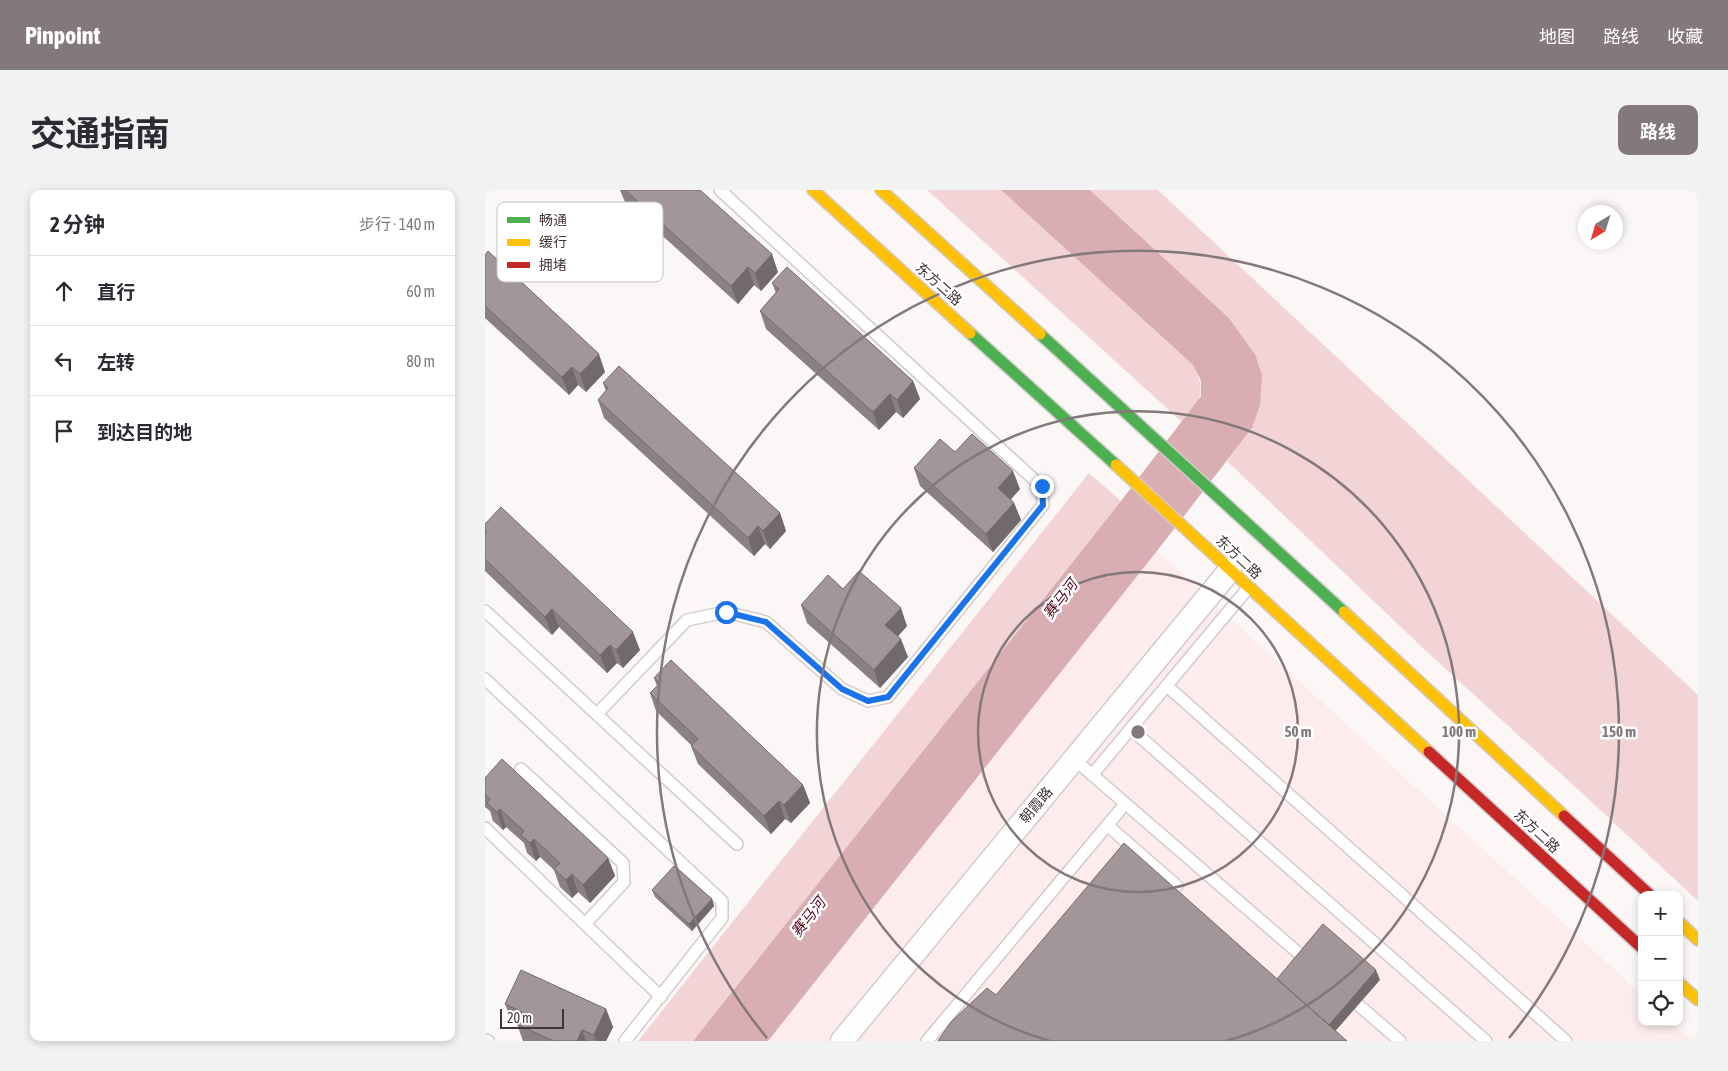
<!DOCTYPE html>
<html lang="zh">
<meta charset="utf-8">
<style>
body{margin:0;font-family:"Asap Condensed","Noto Sans SC",sans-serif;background:#f2f2f3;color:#2b2b33}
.controls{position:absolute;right:15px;bottom:15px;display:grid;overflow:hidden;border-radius:10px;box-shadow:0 2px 8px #0003}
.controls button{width:45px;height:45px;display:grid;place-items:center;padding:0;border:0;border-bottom:1px solid #e1e1e2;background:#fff;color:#2b2b33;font:25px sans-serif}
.compass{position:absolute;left:1093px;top:15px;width:45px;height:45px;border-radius:50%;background:#fff;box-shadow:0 2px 8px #0003;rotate:218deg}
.scale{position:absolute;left:15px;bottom:12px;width:64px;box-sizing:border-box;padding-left:5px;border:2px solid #433436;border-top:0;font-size:14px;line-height:18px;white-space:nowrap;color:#433436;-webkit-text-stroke:4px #fff;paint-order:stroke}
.stop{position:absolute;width:15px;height:15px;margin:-11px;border:4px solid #1a73e8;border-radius:50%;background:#fff}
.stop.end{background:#1a73e8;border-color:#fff;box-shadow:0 1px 5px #0008}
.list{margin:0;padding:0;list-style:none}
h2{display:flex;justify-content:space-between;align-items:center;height:65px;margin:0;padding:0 20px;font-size:21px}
h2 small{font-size:16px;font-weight:400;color:#7c7c81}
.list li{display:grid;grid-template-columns:32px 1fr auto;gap:15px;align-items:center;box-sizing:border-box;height:70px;padding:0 20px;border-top:1px solid #e1e1e2}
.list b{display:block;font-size:19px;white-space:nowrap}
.list em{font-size:16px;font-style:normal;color:#7c7c81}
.icon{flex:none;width:28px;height:28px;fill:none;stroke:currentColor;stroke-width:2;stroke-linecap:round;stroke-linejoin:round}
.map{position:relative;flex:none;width:1213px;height:851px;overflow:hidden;border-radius:10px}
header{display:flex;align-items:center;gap:30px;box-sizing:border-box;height:70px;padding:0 25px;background:#83787a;color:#fff}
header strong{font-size:24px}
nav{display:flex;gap:28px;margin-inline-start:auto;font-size:18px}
.intro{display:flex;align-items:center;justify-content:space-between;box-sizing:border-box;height:120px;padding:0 30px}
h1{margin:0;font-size:35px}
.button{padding:12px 22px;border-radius:10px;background:#83787a;color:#fff;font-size:18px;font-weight:700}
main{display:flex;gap:30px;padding:0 30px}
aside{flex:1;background:#fff;border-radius:10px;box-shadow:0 2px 8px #0003}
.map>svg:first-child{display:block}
.built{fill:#fdebed}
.green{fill:#f2d4d7}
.water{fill:#d9aeb2}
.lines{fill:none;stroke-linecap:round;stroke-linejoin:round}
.lane-casing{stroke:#d3cbcc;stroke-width:14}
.street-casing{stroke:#d3cbcc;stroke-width:25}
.fast-casing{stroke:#d3cbcc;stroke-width:14}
.slow-casing{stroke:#d3cbcc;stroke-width:14}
.jam-casing{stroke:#d3cbcc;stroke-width:14}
.lane{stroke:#fefefe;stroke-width:11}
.street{stroke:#fefefe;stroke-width:22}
.fast{stroke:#4caf50;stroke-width:11}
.slow{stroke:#ffc107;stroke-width:11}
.jam{stroke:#c62828;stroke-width:11}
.wall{fill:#8b8183}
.shaded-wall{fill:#71696a}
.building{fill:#a29698;stroke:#71696a}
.route{stroke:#1a73e8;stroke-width:6}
.ring{fill:none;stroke:#83787a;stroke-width:2.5}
.labels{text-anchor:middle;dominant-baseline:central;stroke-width:5;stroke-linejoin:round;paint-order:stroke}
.street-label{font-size:14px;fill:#433436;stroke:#fff}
.water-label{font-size:15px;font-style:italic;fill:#50051c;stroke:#fff}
.key{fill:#fff;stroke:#c7c2c3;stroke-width:1}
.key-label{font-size:14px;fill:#433436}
.centre{fill:#83787a;stroke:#fff;stroke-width:2.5}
.ring-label{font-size:15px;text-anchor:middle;font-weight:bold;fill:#83787a;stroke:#fff;stroke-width:5;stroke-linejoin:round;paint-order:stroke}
</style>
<header>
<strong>Pinpoint</strong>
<nav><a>地图</a><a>路线</a><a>收藏</a></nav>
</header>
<div class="intro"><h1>交通指南</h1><a class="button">路线</a></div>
<main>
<aside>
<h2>2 分钟<small>步行 · 140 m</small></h2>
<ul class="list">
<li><svg class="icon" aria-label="ahead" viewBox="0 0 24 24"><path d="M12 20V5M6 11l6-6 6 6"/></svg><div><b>直行</b></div><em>60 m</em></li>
<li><svg class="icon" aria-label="left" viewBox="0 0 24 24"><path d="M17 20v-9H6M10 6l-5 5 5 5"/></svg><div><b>左转</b></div><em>80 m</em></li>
<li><svg class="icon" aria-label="arrive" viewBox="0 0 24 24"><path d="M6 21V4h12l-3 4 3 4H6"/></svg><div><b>到达目的地</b></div></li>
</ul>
</aside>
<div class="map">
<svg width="1213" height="851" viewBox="0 0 1213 851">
<rect width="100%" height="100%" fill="#fbf7f7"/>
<path class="built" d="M672,361L1157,805V832H1186L1207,851H283Z"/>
<path class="green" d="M442,0H516L708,175C723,205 715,208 697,232Z
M605,0H673L1213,505V711L1098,604L943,463L742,271L767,238L770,164L744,128Z
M604,283L636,311L208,851H153Z"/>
<path class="water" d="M516,0H605L744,128L770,164L777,185L775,215L767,238L672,361L283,851H208L636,311L716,206V191L708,175Z"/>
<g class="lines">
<defs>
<path id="lane" d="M0,421L252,654
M0,489L237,711V728L140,851
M682,496L1081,851
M112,524L202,430L241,422L281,432L357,499L383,511L403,507L558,315L557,297L235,0
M646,539L1001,851
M589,569L825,773
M36,579L138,673L139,692L100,734
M607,585L764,397
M622,635L692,696
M0,638L176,807
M862,805L915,851
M0,850L3,851
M442,851L640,614"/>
<path id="street" d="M357,851L745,380"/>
<path id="fast" d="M485,143L631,275
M555,144L859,422"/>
<path id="slow" d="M328,0L485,143
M396,0L555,144
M631,275L944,562
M859,422L1079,626
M1194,732L1213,750
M1194,793L1213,810"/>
<path id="jam" d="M944,562L1157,758
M1079,626L1165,705"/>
</defs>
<use href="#lane" class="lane-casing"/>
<use href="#street" class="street-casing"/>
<use href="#fast" class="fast-casing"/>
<use href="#slow" class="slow-casing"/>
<use href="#jam" class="jam-casing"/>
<use href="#lane" class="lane"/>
<use href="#street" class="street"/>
<use href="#fast" class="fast"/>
<use href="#slow" class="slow"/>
<use href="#jam" class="jam"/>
</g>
<path class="wall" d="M135,0H215L293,82L276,101L269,95L253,114L140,12Z
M0,65L120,182L101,202L93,195L84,205L0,128Z
M287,93L428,191L435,209L418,228L411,222L394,240L281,139L275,121L291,103Z
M118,193L295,323L301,341L285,359L280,354L269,366L119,228L113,210L121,201Z
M470,262L535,299L526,309L529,313L536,330L508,362L435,296L429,278Z
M0,334L155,460L138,478L132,473L122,483L74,437L67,445L0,381Z
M358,399L422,436L413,446L423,467L395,498L322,433L316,415Z
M169,488L318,595L325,613L306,633L300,629L286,644L213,574L206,556H207L171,521L165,503L172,496Z
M0,588L123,668L130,686L105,713L93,702L87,708L75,697L69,680L55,667L51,671L42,663L39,653L21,637L18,640L8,631L5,621L0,617Z
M167,700L227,709L229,716L207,741L170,707Z
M20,814L121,819L128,837L121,851H38L32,834L27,832Z"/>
<path class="shaded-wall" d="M287,64L293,82L276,101L270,83Z
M263,77L269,95L253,114L246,96Z
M114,164L120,182L101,202L95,184Z
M87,177L93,195L84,205L77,187Z
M428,191L435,209L418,228L412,210Z
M405,204L411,222L394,240L388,222Z
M528,281L535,299L520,316L513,298Z
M529,313L536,330L508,362L501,344Z
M295,323L301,341L285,359L278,341Z
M273,336L280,354L269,366L263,348Z
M416,418L422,436L407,453L400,435Z
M67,419L74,437L67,445L60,427Z
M148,442L155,460L138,478L131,460Z
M416,449L423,467L395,498L389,480Z
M125,455L132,473L122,483L115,465Z
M318,595L325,613L306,633L299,615Z
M294,611L300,629L286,644L279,626Z
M15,619L21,637L18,640L12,622Z
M49,649L55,667L51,671L45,653Z
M123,668L130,686L105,713L98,695Z
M87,684L93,702L87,708L81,690Z
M227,709L229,716L207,741L204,734Z
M891,780L895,790L846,846L843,836Z
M121,819L128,837L121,851H111L109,845Z
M97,840L101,851H92Z"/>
<path class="building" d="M140,0H215L287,64L270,83L263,77L246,96Z
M3,61L114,164L95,184L87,177L77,187L0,116V65Z
M302,77L428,191L412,210L405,204L388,222L275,121L294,99L287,93Z
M134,176L295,323L278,341L273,336L263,348L113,210L123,198L118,193Z
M487,244L528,281L513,298L529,313L501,344L429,278L455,249L470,262Z
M16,317L148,442L131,460L125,455L115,465L67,419L60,427L0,369V344L2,342L0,340V334Z
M374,381L416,418L400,435L416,449L389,480L316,415L343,385L358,399Z
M186,470L318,595L299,615L294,611L279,626L206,556L213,549L165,503L175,493L169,488Z
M17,569L123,668L98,695L87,684L81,690L69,679L75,673L49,649L45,653L36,645L39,641L15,619L12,622L2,613L5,609L0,605V588Z
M639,653L862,851H453L466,832L502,798L511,805Z
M189,676L227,709L204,734L167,700Z
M838,734L891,780L844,835L792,789Z
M36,780L121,819L109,845L97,840L92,851H69L31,834L37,822L20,814Z"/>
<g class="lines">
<path class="route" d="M241,422L281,432L357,499L383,511L403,507L558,315L557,296"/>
</g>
<g class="ring">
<circle cx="653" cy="542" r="160"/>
<path d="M565 851A321 321 0 1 1 741 851"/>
<path d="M282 848A481 481 0 1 1 1024 848"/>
</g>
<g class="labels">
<g class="street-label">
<text transform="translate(454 94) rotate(42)">东方二路</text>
<text transform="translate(754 367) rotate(43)">东方二路</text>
<text transform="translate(551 615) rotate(-50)">朝霞路</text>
<text transform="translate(1052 641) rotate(43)">东方二路</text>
</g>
<g class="water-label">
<text transform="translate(575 409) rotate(-52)">赛马河</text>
<text transform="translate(323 727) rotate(-52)">赛马河</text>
</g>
</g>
<rect x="12" y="12" width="166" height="80" rx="8" class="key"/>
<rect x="22" y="27" width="23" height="6" fill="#4caf50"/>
<rect x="22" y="49" width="23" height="7" fill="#ffc107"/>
<rect x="22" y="72" width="23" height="6" fill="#c62828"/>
<g class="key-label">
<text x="54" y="35">畅通</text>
<text x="54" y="57">缓行</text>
<text x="54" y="80">拥堵</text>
</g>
<circle cx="653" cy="542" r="8" class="centre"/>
<g class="ring-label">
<text x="813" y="547">50 m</text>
<text x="974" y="547">100 m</text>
<text x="1134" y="547">150 m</text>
</g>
</svg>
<div class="controls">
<button>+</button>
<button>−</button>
<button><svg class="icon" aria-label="locate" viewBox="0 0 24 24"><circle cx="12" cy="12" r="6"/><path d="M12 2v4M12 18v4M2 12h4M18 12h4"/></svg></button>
</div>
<svg class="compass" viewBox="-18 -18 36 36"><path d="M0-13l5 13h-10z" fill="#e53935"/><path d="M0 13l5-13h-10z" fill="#7c7c81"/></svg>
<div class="scale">20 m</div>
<div class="stop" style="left:241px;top:422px"></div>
<div class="stop end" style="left:557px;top:296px"></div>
</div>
</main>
